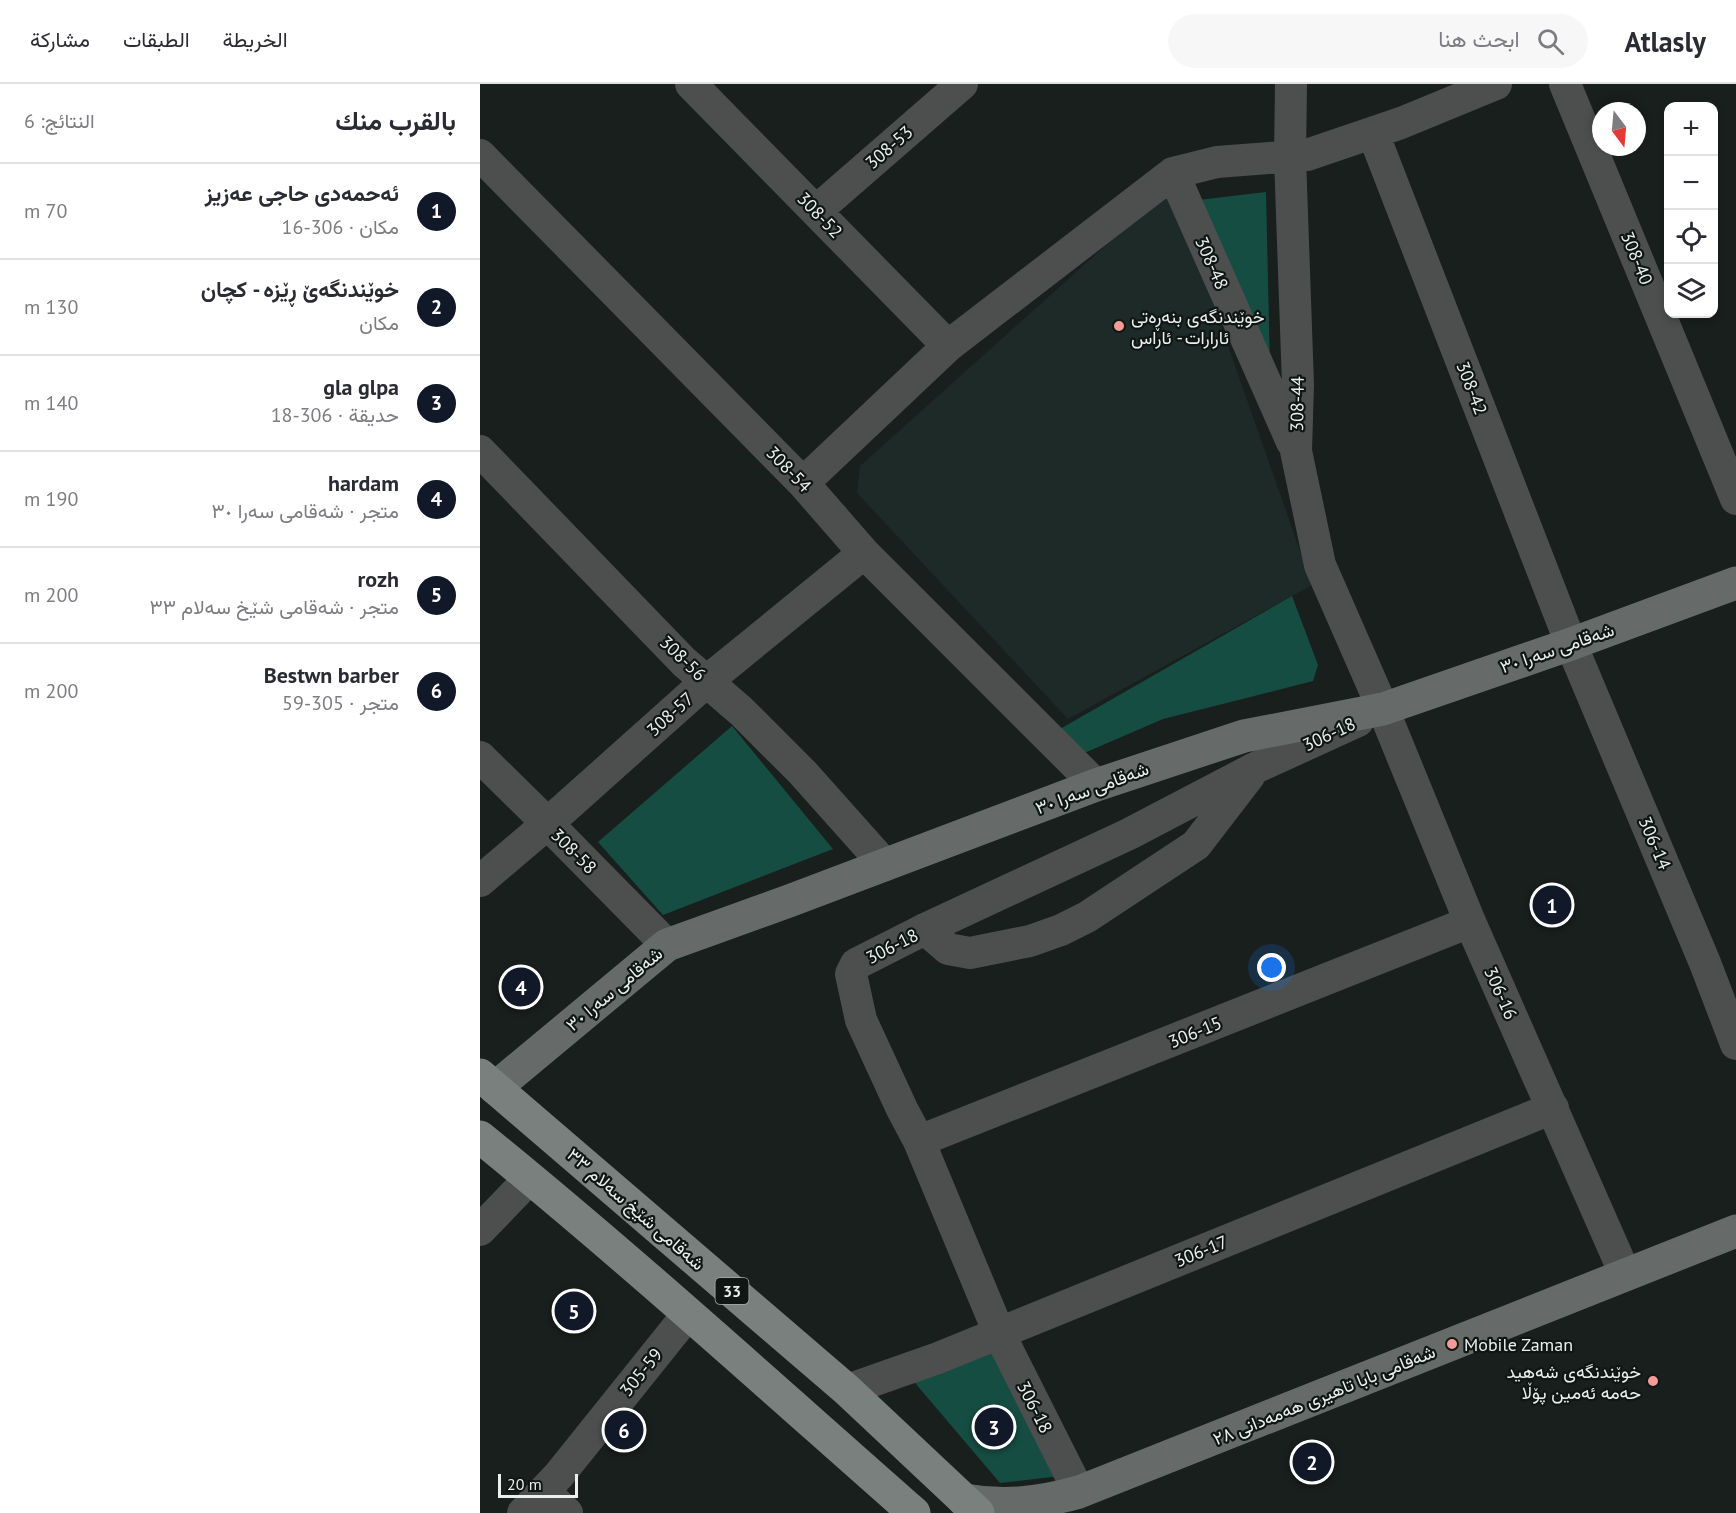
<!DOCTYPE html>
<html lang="ar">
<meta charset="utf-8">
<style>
body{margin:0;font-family:"PT Sans",Vazirmatn,sans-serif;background:#f7f7f7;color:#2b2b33;direction:rtl}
.controls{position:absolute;right:18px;top:18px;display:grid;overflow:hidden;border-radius:12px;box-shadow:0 3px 9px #0003}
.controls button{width:54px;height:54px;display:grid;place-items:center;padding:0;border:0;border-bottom:2px solid #e1e1e2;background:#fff;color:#2b2b33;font:30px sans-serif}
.compass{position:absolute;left:1112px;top:18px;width:54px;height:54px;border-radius:50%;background:#fff;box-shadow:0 3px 9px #0003;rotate:164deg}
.scale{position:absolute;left:18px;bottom:15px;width:80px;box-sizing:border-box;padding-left:6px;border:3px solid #ebefee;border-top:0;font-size:16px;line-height:21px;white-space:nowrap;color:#ebefee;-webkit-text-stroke:4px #101614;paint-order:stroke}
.you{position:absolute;left:792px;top:884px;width:21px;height:21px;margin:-15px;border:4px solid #fff;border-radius:50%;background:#1a73e8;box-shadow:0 0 0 9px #1a73e833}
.badge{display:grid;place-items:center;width:39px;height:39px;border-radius:50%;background:#111827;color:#fff;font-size:20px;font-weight:700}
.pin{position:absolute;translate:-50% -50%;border:3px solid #fff;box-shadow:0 2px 6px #0006}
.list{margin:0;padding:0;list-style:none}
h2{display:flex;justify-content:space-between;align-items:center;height:78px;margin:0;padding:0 24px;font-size:26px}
h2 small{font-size:20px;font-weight:400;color:#7c7c81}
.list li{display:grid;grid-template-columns:39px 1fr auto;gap:18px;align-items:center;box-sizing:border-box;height:96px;padding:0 24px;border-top:2px solid #e1e1e2}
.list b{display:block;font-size:22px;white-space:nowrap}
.list p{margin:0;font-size:20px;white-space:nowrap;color:#7c7c81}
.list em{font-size:20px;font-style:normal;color:#7c7c81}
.icon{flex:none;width:33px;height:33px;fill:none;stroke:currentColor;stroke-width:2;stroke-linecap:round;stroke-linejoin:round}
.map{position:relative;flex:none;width:1256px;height:1429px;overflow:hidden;direction:ltr}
header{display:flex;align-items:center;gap:36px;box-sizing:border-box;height:84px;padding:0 30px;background:#fff;border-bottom:2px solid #e1e1e2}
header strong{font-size:28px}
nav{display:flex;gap:33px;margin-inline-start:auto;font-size:21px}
.search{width:420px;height:54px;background:#f7f7f7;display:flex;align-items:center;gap:15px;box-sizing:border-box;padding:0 21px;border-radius:33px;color:#7c7c81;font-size:22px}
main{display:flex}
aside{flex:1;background:#fff}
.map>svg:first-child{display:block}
.built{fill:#1d2a27}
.green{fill:#164d42}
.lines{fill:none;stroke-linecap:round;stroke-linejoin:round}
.street{stroke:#4c4f4e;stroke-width:32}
.secondary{stroke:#666b69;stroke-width:33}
.primary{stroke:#7a807e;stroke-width:33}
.poi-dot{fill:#f59b97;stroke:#101614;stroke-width:2}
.labels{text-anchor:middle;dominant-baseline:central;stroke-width:4.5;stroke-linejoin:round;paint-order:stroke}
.shield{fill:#101614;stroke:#a9aead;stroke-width:1.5}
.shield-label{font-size:16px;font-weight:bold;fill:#ebefee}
.street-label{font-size:18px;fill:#ebefee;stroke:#101614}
.poi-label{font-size:18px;fill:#ebefee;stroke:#101614;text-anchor:start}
</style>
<header>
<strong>Atlasly</strong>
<div class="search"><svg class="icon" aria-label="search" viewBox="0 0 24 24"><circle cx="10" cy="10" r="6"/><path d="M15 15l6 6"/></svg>ابحث هنا</div>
<nav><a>الخريطة</a><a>الطبقات</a><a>مشاركة</a></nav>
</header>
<main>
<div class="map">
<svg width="1256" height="1429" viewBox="0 0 1256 1429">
<rect width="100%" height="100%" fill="#191f1d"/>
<path class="built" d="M692,102L832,501L588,635L377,409L380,382Z"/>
<path class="green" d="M786,108L790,285L710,117Z
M812,512L838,581L833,597L683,635L595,673L573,649Z
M252,642L353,765L183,831L118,758Z
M514,1258L580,1392L520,1399L430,1293Z"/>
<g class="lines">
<path class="street" d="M211,0L468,262
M811,0L810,73L818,301L816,367L840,481L903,625L990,838L1145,1190
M1085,0L1256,415
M893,49L1091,560L1225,879L1256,960
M0,71L323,399L384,469L616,701
M693,89L812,358
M336,127L482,0
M0,367L204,578L261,627L323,689L405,781
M323,399L468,262L693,89L737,78L827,71L921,39L1016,0
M0,673L57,729L187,861
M0,797L67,740L227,597L384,469
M445,845L468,865L490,869L550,857L581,846L607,833L716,761L769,692
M439,1057L990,838
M0,1146L50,1094
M367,1306L458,1274L1073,1024
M64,1407L87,1429
M599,1408L519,1249L439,1057L422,1025L381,936L371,890L376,880L445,845L649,750L775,684L878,637
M43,1429L79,1391L208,1230"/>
<path class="secondary" d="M15,1004L187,861L309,817L616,701L764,652L903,625L1091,560L1256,499
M484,1416C524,1423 560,1419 599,1408L1256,1147"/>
<path class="primary" d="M0,991L367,1306L498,1429
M0,1053C149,1174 291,1303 434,1429"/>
</g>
<g class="poi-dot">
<circle cx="639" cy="242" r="6"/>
<circle cx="972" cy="1260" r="6"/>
<circle cx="1173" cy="1297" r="6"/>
</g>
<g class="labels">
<rect class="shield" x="235.5" y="1194" width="33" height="26" rx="4.5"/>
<g class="shield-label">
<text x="252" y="1207">33</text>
</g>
<g class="street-label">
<text transform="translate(409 63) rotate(-41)">308-53</text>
<text transform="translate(340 131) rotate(46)">308-52</text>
<text transform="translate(1157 174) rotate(68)">308-40</text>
<text transform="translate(732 179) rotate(66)">308-48</text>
<text transform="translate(992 304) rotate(69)">308-42</text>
<text transform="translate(817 320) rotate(-89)">308-44</text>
<text transform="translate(309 385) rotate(46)">308-54</text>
<text transform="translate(1077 564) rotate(-19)">شەقامی سەرا ٣٠</text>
<text transform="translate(203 574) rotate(44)">308-56</text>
<text transform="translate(190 630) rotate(-42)">308-57</text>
<text transform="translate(849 650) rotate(-25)">306-18</text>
<text transform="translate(612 704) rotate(-20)">شەقامی سەرا ٣٠</text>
<text transform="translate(1175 759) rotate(67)">306-14</text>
<text transform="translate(94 767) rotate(45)">308-58</text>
<text transform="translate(412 862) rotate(-27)">306-18</text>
<text transform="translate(134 905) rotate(-40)">شەقامی سەرا ٣٠</text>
<text transform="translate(1021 909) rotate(66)">306-16</text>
<text transform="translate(715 948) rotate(-22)">306-15</text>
<text transform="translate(156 1125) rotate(41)">شەقامی شێخ سەلام ٣٣</text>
<text transform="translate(721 1167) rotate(-22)">306-17</text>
<text transform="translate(161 1288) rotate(-51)">305-59</text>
<text transform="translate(844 1311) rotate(-22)">شەقامی بابا تاهیری هەمەدانی ٢٨</text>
<text transform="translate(555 1323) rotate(63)">306-18</text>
</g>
<g class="poi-label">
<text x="651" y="232">خوێندنگەی بنەڕەتی<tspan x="651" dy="21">ئارارات - ئاراس</tspan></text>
<text x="984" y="1260">Mobile Zaman</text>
<text x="1161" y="1287" text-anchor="end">خوێندنگەی شەهید<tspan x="1161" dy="21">حەمە ئەمین پۆڵا</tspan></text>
</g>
</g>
</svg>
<div class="controls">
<button>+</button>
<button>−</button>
<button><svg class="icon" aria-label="locate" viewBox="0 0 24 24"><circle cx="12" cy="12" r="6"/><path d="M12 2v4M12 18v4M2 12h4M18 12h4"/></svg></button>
<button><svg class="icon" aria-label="layers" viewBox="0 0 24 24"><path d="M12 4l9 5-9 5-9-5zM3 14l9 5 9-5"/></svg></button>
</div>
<svg class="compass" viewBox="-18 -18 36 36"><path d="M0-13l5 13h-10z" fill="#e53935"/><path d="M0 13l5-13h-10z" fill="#7c7c81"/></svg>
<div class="scale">20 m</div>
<div class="you"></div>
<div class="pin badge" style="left:1072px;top:821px">1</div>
<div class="pin badge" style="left:832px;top:1378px">2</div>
<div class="pin badge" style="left:514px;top:1343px">3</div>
<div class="pin badge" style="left:41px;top:903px">4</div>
<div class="pin badge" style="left:94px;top:1227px">5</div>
<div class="pin badge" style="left:144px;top:1346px">6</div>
</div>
<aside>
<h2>بالقرب منك<small>النتائج: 6</small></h2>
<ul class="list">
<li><span class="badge">1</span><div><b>ئەحمەدی حاجی عەزیز</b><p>مكان · 306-16</p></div><em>70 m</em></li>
<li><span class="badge">2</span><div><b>خوێندنگەێ ڕێزە - کچان</b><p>مكان</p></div><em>130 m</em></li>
<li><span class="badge">3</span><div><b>gla glpa</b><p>حديقة · 306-18</p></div><em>140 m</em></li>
<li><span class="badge">4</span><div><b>hardam</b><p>متجر · شەقامی سەرا ٣٠</p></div><em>190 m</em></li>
<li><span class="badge">5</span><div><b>rozh</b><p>متجر · شەقامی شێخ سەلام ٣٣</p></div><em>200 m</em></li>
<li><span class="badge">6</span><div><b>Bestwn barber</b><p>متجر · 305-59</p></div><em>200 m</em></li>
</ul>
</aside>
</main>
